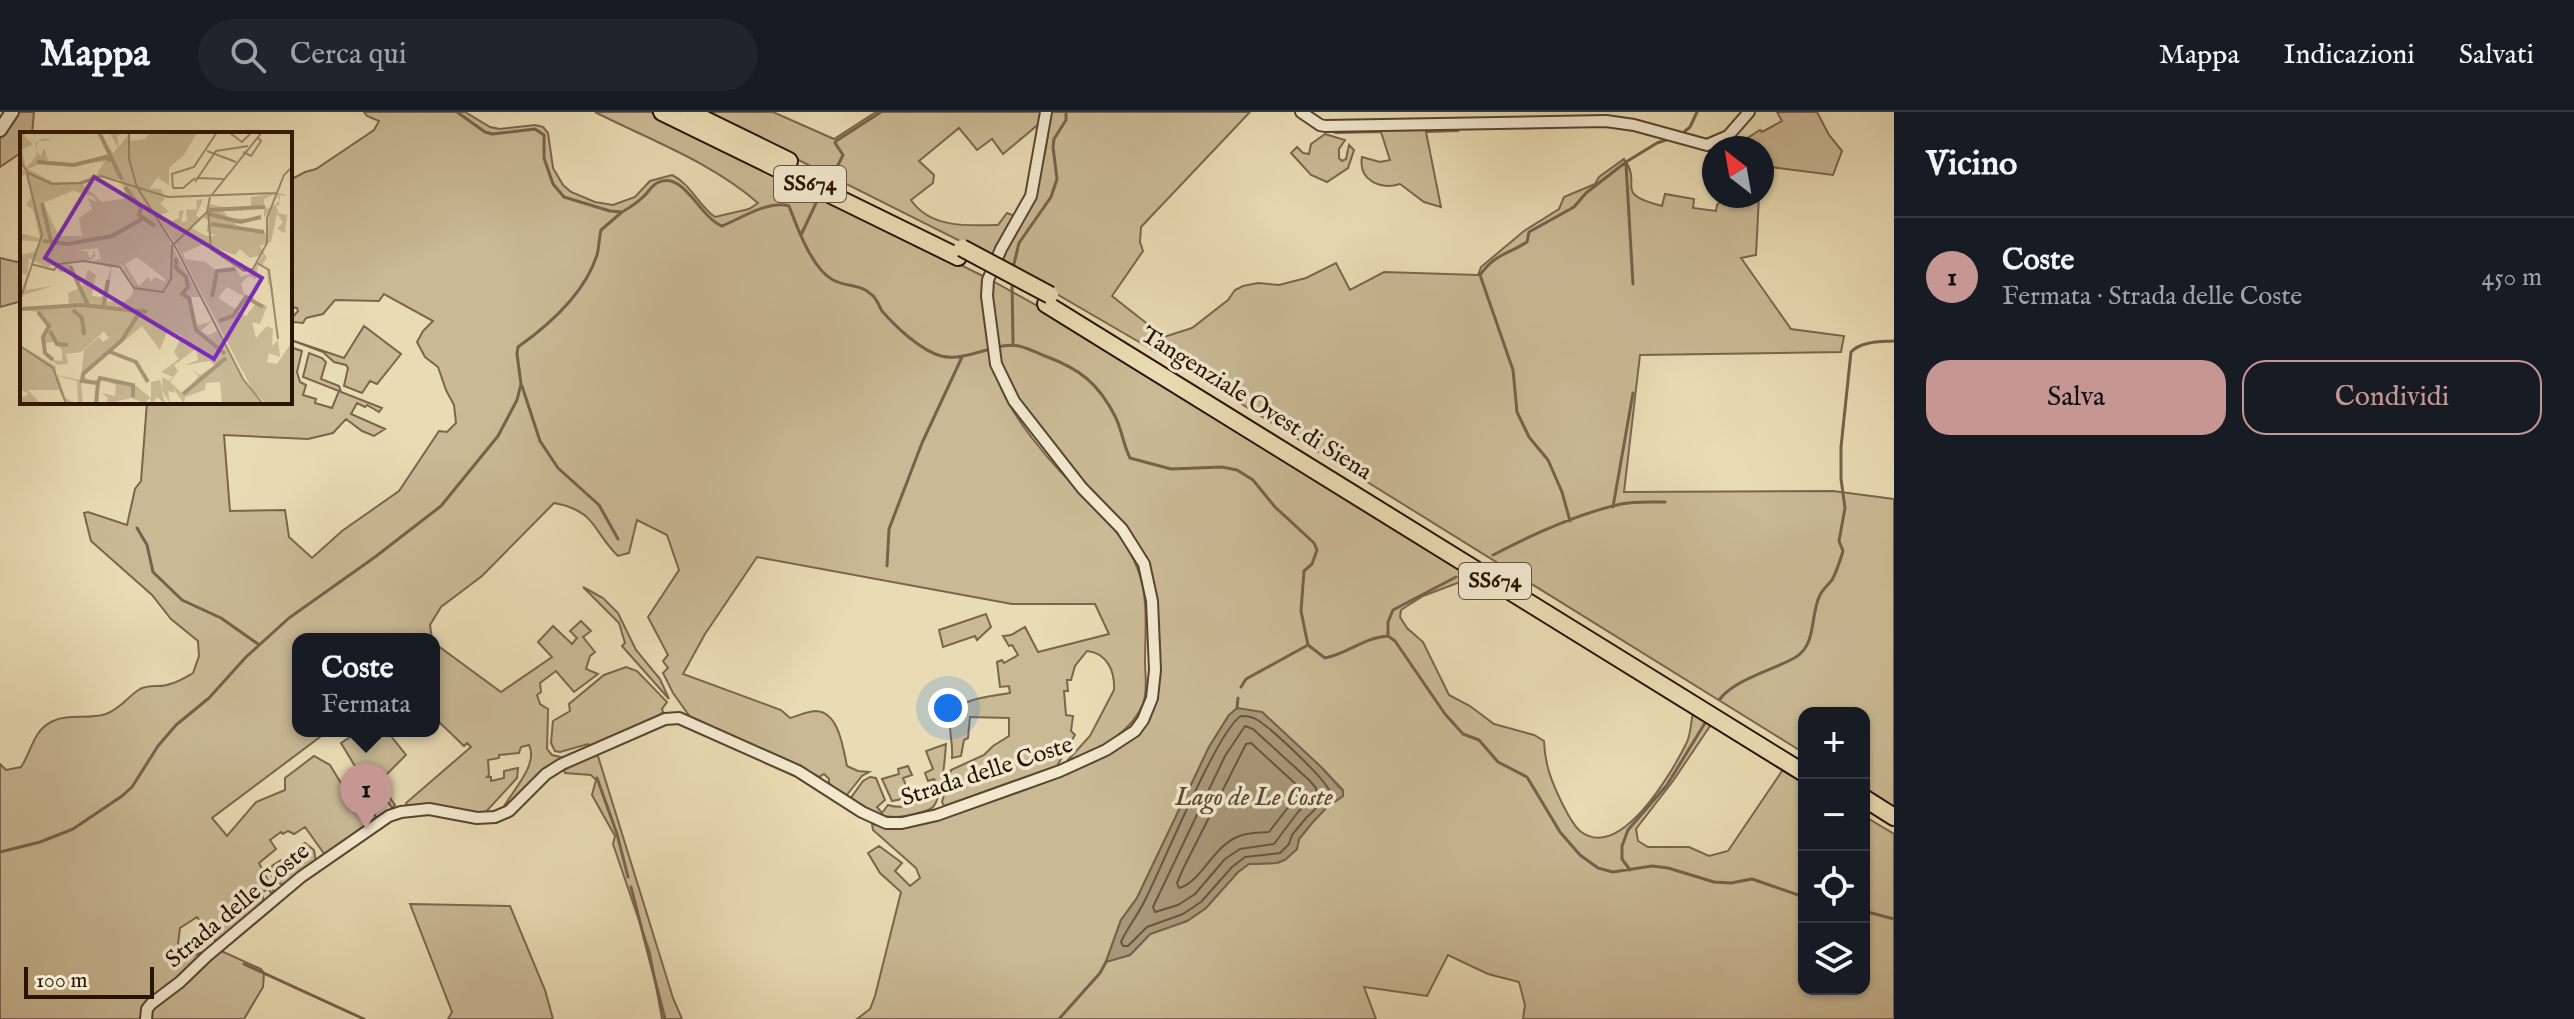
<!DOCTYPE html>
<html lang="it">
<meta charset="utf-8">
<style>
body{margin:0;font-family:"IM FELL English",serif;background:#20242c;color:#f1f3f6}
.controls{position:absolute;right:24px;bottom:24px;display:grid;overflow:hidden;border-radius:16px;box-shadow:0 2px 6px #0004}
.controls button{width:72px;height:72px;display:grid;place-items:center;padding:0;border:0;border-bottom:2px solid #363941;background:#171b24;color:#f1f3f6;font:40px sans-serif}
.compass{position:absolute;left:1702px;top:24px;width:72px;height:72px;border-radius:50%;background:#171b24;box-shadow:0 2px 6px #0004;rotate:329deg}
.scale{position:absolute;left:24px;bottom:20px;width:130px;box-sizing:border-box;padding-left:8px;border:4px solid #2a1305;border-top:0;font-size:22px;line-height:28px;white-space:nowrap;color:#2a1305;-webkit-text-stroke:6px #f1e8ce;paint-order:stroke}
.you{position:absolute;left:948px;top:596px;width:28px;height:28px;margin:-20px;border:6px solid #fff;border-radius:50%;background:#1a73e8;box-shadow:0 0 0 12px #1a73e833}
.badge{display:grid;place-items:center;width:52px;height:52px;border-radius:50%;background:#c59692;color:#111;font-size:26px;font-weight:700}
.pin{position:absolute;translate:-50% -66px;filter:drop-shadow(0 2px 4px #0008)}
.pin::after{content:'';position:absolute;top:42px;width:28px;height:24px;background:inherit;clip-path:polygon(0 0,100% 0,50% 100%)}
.popup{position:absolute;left:292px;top:521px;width:148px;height:104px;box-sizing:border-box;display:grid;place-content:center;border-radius:16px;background:#171b24;filter:drop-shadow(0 2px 6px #0005);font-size:26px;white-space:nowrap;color:#9ea1a6}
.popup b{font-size:30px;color:#f1f3f6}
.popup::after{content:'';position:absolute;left:50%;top:100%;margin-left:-16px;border:16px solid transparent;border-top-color:#171b24}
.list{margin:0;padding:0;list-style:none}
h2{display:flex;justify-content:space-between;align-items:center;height:104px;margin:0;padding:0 32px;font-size:34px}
h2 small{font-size:26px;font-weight:400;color:#9ea1a6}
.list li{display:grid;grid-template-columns:52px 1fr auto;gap:24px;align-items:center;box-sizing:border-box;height:120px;padding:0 32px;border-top:2px solid #363941}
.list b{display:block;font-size:30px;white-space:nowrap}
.list p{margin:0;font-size:26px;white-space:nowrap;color:#9ea1a6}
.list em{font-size:26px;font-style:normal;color:#9ea1a6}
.actions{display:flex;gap:16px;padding:24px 32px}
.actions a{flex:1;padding:18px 0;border:2px solid #c59692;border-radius:24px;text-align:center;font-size:28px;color:#c59692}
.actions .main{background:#c59692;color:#111}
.icon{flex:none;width:44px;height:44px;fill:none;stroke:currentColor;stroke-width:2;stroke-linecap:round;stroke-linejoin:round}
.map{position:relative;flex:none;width:1894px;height:907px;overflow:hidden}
header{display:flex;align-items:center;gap:48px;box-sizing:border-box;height:112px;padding:0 40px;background:#171b24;border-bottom:2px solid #363941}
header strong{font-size:38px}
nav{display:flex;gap:44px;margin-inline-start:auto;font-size:28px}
.search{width:560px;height:72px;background:#20242c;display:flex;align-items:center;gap:20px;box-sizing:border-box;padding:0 28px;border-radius:44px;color:#9ea1a6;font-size:30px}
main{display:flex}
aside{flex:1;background:#171b24}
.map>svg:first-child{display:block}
.green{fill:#c9b995;stroke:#7a664d;stroke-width:2;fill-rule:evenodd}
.water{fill:#a89778;stroke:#76624a;stroke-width:2}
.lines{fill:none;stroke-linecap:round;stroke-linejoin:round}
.shore{stroke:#69553e;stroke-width:2}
.stream{stroke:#76624a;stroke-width:3}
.minor-casing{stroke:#5a4530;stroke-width:14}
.tertiary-casing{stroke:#5a4530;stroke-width:16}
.trunk-casing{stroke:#2a1305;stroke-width:20}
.minor{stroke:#f1e8ce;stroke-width:10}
.tertiary{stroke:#f1e8ce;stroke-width:12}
.trunk{stroke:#e9dbb3;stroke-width:16}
.trunk-bridge-casing{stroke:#2a1305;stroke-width:20;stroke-linecap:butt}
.trunk-bridge{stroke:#e9dbb3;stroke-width:16}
.labels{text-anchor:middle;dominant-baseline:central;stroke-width:7;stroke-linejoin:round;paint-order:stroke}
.shield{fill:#f1e8ce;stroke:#665341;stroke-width:2}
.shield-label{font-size:22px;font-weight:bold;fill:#2a1305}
.street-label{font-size:24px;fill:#2a1305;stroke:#f1e8ce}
.water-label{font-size:26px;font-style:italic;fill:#5c4833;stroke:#f1e8ce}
.inset-river{fill:none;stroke:#a89778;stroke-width:4}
.inset-road{fill:none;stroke:#9d8b6d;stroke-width:2}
.view{fill:#7b2cbf;fill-opacity:0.15;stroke:#7b2cbf;stroke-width:4}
.inset-edge{fill:none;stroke:#2a1305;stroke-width:4}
</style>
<header>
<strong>Mappa</strong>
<div class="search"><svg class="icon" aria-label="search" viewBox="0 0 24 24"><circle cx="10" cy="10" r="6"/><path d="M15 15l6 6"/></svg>Cerca qui</div>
<nav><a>Mappa</a><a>Indicazioni</a><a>Salvati</a></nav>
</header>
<main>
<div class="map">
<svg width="1894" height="907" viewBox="0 0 1894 907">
<rect width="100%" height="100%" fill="#e9dbb3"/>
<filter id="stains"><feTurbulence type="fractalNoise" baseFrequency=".0025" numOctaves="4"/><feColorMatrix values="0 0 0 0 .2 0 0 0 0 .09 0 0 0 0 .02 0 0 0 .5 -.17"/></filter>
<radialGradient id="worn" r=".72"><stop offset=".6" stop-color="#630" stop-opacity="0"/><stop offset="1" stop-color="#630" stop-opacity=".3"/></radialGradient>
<path class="green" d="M18,0H34L32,22H22V40L0,55V27Z
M364,0H465L490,15L500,17L535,13L543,15L548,21L553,56L563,73L571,80L595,90L613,93L635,85L650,69L672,63C691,72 698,93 715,105L749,97L758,91C711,50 650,28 595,0H651L985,165C989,209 986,251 1008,290C1020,312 1042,340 1059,358C1088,389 1123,418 1138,458C1149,487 1145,520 1145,549C1145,563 1148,579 1143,592C1130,623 1097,639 1067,649L1090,624L1114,578C1115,559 1107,541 1087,539L1075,554L1071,568H1067L1068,579H1064L1066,603L1073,604L1071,619L1075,623L1057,654L944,694L942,690L951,658L984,643L993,634L1009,624V606L970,605L968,626L964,628L961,644L952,646C953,635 950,624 950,613C951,585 990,585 1010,581L1009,574L1000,575L997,550L1002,548L1004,551L1018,543L1012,533L1009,534L1003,524L1011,523L1025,515L1038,540L1109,522L1095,492H1012L757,445L705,522L683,562L781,598L790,606C798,604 808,599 816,599C839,600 843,636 847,654L858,659L869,660L862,664L846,684L829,672V667L824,662L819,665L781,645L693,609L673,581L663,561L668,556L663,549L668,543L648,505L679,458L667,423L637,408L629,441L618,444C592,419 597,399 554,391L482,464L441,495L430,513L432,527H298V619H328L212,706L227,724L256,690L285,678V666L314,644L330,653L353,691L369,695L379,709L325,743L305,715L294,722L288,719L283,722L281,720L270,728L276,737L259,751L275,782L273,784L268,776L262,781L264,790L217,831L197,805L180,816L178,832L182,848L208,838L142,897V907H0V652L6,658L21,655C31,641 33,619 51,610C68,601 88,608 106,602C122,596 128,584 140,577C150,572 161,576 170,572C178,570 186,565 193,561L199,544L198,529L171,507L152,483L91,429L84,401L88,400L127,413L135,377L141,369L147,290H290V235L302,239L297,260L300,270L306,273L303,283L316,287L315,291L332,296L339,279L303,265L309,241L322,246L326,250L321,267L339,274L341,280L382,296L379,300L367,293L365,295L357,291L351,302L385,317L374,324L362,319L346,307L333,321L308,327L224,323L230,399L285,398L289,425L312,446L342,419L399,379L439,319L447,320L456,311L454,293L446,278L438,255L425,245L417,230L423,219L433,209L384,182L379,189L335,188L323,202L306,206L303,211L293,210L290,212V208L298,199L297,196L290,195V68L305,60L316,57L374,18L379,9L367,4Z
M703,0H773L834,27L876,0H1041L1040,11L1003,42L992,27L977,38L959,16L919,49L934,63L933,71L911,88C930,116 967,114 998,113L1007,101L1015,104L992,145Z
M1051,0H1250L1141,115L1140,130L1143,139L1112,184L1164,225L1192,216L1228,188L1235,178L1243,174L1258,171L1279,173L1306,166L1336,151L1350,178L1384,160L1478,163L1481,155L1524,119L1559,97L1564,85L1595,72L1599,65L1624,47C1644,74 1611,81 1662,94L1665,82L1694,87L1693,96L1716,99L1717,93L1725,84H1759L1756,143L1741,146L1791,217L1844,224L1841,240L1640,243L1624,380L1833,379L1894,387V697L1864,678V601H1804V641L1182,255L1000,149L1035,86L1046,35Z
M1777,0H1817L1829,23L1842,39L1833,63L1762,54V36L1735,34L1760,18L1762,20L1782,9Z
M1456,14L1458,19L1426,20L1441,95L1424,90L1400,72C1380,78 1358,68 1362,45L1380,50L1390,48L1381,20L1336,21L1331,19Z
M1325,22L1345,28L1339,37V46L1342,49L1346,47L1349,33L1354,38L1348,56L1327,70L1311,63L1291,41L1297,35L1303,41L1309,42L1311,32Z
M0,146L22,151V189L0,195Z
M991,168L1043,197L1476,464L1423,484L1401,498L1400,505L1407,516L1423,530L1449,583L1470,594L1494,612L1534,623L1544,629C1545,654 1552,671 1563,693C1567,701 1573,713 1580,719C1620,751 1673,659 1687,630C1691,621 1691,610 1693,600L1712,611L1673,669L1636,717L1638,729L1648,735H1689L1709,744L1728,739L1784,656L1804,668V877H1864V704L1894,722V907H1523L1525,893L1519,870L1488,862L1448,843L1427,884L1364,875L1376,907H857L870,897L875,884L901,780L880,761L868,741L879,734L902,751L895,759L910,774L920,766L916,756L873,718L872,712L885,715L1106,643L1153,594L1149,459L1108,395L1062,347L1016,288L1002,259L991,184ZM1262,600L1321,655L1343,678V684L1327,695L1312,711L1299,727L1297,737L1285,748L1277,751L1249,752L1238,760L1206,796L1187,809L1150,822L1130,843L1106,849L1121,808L1137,786L1209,635L1229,603Z
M364,214L401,242L377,272L370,269L362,281L344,274L348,256L346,253L334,250L323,240L291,228L344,246Z
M583,475L603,486L618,501L636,538L660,567L669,587L622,534L625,531L619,511Z
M986,502L991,515L977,528L975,524L943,535L939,518Z
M581,509L591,519L583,525L595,540L590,544L586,557L598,562L574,580L556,559L540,571L541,580L537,583L540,592L548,597L547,637L552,643L565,646C540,658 526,684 502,698C511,680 539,653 529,633L521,635L519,641L499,643V646L488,648L489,663L487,665H491V669L504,666V659L518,656L517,666L483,703L407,695L406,691L471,635L467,631L464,634L434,605V531L501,580L552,545L538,530L553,514L572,532L577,526L570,519Z
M626,555L637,559L667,590L662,597L663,600L656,606L593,635L588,632L560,640L555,639L551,631L553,609L570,599L569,592L604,563Z
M359,619H387L406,643L381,668L382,675L395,693L392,696L388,690L379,694L341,631Z
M946,632C945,646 942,685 933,695C929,699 921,700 915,702C886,710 874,702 850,687L863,669L870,665L876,666L885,688L877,695L882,701L888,693C903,698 926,692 932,676L937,674L934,667L928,669L925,661L933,657L926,639Z
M597,641L673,886L682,907H662L650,841L613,732L615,724L592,683L596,668L591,663L565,661L563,655Z
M908,654L912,663L903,666L909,681L925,676L927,682L892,689L882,667L899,662L898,657Z
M305,731L314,738L316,750L284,773L276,770L270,761L272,754L281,748L284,752L304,738L302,733Z
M410,792L510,794L545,878L553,907H448L452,900Z
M219,838L261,857L264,861L263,875L244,907H148V898Z"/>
<path class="water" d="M1237,596L1262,600L1321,655L1343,679V684L1327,695L1312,711L1299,727L1297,737L1285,748L1277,751L1249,752L1238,760L1206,796L1187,809L1150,822L1130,843L1106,850L1121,808L1137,786L1209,635L1229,603Z"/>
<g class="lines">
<path class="shore" d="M1241,604C1248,604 1254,605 1259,609C1274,619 1327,668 1331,682L1306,706L1292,723L1289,732L1280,741L1245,745L1232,755L1201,790L1183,802L1147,815L1128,834H1123L1121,830C1128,814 1139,802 1146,786C1162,755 1218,617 1241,604Z
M1245,614L1253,617L1309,668L1316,676V680L1298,700L1274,732L1240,737L1225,747L1195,782L1178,793L1155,800L1153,795L1225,644Z
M1251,631L1299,675L1300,680L1269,720C1259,721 1247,720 1237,725C1213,735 1201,770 1179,776L1177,771L1184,755L1246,632Z"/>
<path class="stream" d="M457,0L485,20L492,22L535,17L544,23V46L553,72L564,85L610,99L622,100C629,96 637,91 643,85C648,81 651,74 657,71C683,57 699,105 722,114C742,106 768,88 789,94C797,115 812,157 833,168C846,175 862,172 872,183C877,187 879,194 882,199C896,215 920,238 941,244C957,248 975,241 990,237
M1685,19L1690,15L1697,0
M1626,52L1633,172
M833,63L843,43L835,31L836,29L881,0
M801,123L818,87
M1013,156L1019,131L1051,85L1057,67L1053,35L1054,27L1066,8V0
M1012,168L1013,231
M997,235C1018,230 1026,236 1045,244C1080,257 1098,271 1115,304C1122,318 1123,332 1130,346L1171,357L1222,355L1237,358L1253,368L1275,395L1314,431L1317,438L1312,452L1304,459L1301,499L1308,533L1325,546C1347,542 1365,525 1388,524L1395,529L1445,602L1463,622L1479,628L1498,650L1527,665L1560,720L1580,743L1598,756L1613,760L1652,754L1668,756L1714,770L1731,771L1752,767L1804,785
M522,274L540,329L558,356L599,393L618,427
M1613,395L1633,281
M1570,409L1562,380L1548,348L1529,325L1517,300L1513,258L1480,163C1496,141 1507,143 1527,130L1529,120L1574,95L1586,81L1626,50L1657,31L1666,28
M137,416L147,433L153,460L182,488L221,506L258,532
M1493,443C1533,422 1577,402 1621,392C1635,389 1651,390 1665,390
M887,454L889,417L922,331L962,245
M1388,524V510L1393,498L1456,465
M1241,575L1246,567L1308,533
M1720,587C1735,567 1774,558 1796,545C1817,532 1810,502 1820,483C1823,477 1828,473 1832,468C1837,459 1840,449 1843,439L1839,429L1845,396L1841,367V335L1851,240C1861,229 1880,230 1894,229
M1237,596L1238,586
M597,666L617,722L628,765
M0,740L40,730L73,717L122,684L132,675L158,634L176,613L209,586L246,545L289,506L375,445L441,394L498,324L517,288L521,272L517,242L518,235C549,213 585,181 597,143C599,136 599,126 601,118L622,100
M1630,758L1622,747V734L1628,718L1667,673L1705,611
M631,775L665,907
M1864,799L1894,807
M244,852L364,907
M1059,907L1100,861L1106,850"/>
<defs>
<path id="minor" d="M1301,0L1320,13L1325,14L1606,9L1634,13L1707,33L1728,24L1749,0
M146,907L147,897L151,892L180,870L207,844L301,765L389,704L401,700L429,697L477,706L495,705L509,699L546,662L562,652L665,607L679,606L798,659L862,700L886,711H902L937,703L1060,659L1106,638L1135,619L1143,608L1152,586L1155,558L1152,489L1144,452L1122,417L1082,376L1014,289L996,252L987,184L988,168L1001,137L1031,84L1046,0"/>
<path id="tertiary" d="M0,18L12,0"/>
<path id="trunk" d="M662,0L958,145
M689,0L789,49
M1046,192L1804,661
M1864,686L1894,705"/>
</defs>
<use href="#minor" class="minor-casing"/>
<use href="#tertiary" class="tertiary-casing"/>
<use href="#trunk" class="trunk-casing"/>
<use href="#minor" class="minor"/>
<use href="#tertiary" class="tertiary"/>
<use href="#trunk" class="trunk"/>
<defs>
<path id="trunk-bridge" d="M962,136L1050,183"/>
</defs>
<use href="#trunk-bridge" class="trunk-bridge-casing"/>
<use href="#trunk-bridge" class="trunk-bridge"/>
</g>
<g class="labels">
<g class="shield">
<rect x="774" y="54" width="72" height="36" rx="6"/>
<rect x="1459" y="451" width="72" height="36" rx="6"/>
</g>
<g class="shield-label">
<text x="810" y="72">SS674</text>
<text x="1495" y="469">SS674</text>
</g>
<g class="street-label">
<text transform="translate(1256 292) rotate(32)">Tangenziale Ovest di Siena</text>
<text transform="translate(987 660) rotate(-18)">Strada delle Coste</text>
<text transform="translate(238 794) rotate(-40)">Strada delle Coste</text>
</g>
<g class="water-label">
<text x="1254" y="685">Lago de Le Coste</text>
</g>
</g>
<g transform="translate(20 20)">
<rect width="272" height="272" fill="#e9dbb3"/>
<path d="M0,0H7L4,4L13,12L2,18L6,36L17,24L16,19V11H15L22,7L25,6L33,8L18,9L16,19L21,24L24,16L28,28L8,37L33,50H58L77,42L84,30L66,31L90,21L78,0L93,21L98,15L89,0H105L97,4L99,15L110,0V23V9L125,7L131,0H177L164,23L149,36V53L138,46L140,42L130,56L141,57L145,67L140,71L149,80L140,83L146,92L159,86V79L164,78L161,90L167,89L166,78L177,77L176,68L183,67L176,84L181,86L172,96L186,104H196L186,99L189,88L183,86L190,72L211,77L203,78L208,86L240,87L214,90L219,97L248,101L249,78L244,86V75L227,74L222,79L219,78L225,74H231V65L256,61L244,67V74L250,77L259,69L257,61L264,62L266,64L260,63L259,74L256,73L258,81L267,83L265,101L257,97L263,90L257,82L251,110L240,114L247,126L242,133L248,136L250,144L249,151L253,155V159L248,151L247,136L238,133L236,147L228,144L221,152L225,165L207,155L198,166L226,184L237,170L247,174L240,192L232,190L236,206L247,194L253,197L252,214L258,208L260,225L249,221L247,230L257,232L272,210V272H246L232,257L155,111L133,79L180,165H171L176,194L192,189L181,199L188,203L197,199L223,247L242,272H202L200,250L186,251L185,258L165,265L164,272L153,256L155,261L148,259L150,272L142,258L145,272L137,265L132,272L130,266L124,271L111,266L86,272L88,266L82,261L95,264L96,253L80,246L78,251H74L78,246L114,252L131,266V250L140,248L143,257L142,245L149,249L153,245L141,240L159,227L154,220L162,204L148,197L140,218L122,194L63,244L73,251L61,250L63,272L58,271L57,249L38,244L45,265L55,272L45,271L39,258H8L20,271L0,272V266L9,262L0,257V213L36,234V243L61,248L64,218L79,205L83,210L89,206L84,199L61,220L46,222L48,232L37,233L32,228L42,229V218L33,210L26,211L24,220L21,205L29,195L17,180L0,177L49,175L48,161L62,155L68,138L76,143L72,164L82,165L91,136L73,129L81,127L78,116L55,119H67L70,127L75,119V124L72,128L49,131L50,137L40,141L35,133L26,135L9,126L6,158L33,154L0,164L7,143L0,141V123L14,120L19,110L0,108V101L20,106L13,78L6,73L11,65L9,47L5,42L0,46V36L8,41L0,28ZM79,45L101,48L107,66L82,70L63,53ZM53,59L73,64L77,70L68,66L72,77L59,86L62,104H39L23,71ZM184,112L215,123L220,117L230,126L243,123L232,141L221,145L216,136L196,138L185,130L165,127L163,121ZM117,125L145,147V150L135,145L131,150L128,145L119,154L105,132ZM102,133L114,154L112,163L103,171L87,169L92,134ZM176,217L178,228L165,233L189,229L195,233L180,243L171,237L179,244L163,262L150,250L158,239L154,233Z" fill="#c9b995" fill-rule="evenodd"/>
<path class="inset-river" d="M79,0L102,48M17,30L54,33L86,25L90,29M105,55L121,76L119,83L135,94M22,71L31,109M189,78L245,75M189,82L220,90L241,85M191,92L244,100M23,109L48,112L92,104L122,87M156,126V136L166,145L168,155L162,162L169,166L176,198L205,222M50,134L68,173M192,165L197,139L215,137M0,177L62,173L127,180M83,177L88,148M53,178L62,186L64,203M18,180L29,194L23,205L25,221L33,228M199,189L213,184L226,165L243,175M30,199L37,212L48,213M88,219L116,230L128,250M78,251L80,246L113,253V265M163,262L206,226M76,272L78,251L62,249L63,242L102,208L118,183"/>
<path class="inset-road" d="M109,0V27L117,55L157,118L223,247L243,272M211,2L222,10L230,2M187,19L216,30M223,20L231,24L241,9L237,5M0,29L8,41L32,52L61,51L81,44L148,65L257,61M176,46L204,47M175,50L196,19L228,14M153,56L152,42L174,35L197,0M153,56H163L175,46M191,64L242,0M188,79L191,117L224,139L233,137L247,111V86L264,43L272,35M237,131L249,138L258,207M11,132L34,138L39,132L64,129L100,135L114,156L143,160L151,147L152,114L187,80L190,65M0,168L22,103L7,42M0,214L33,236L46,272"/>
<path class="view" d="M74,45L242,146L194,227L25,126Z"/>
<rect width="272" height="272" class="inset-edge"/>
</g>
<rect width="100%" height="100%" filter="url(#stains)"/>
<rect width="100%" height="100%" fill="url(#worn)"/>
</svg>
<div class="controls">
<button>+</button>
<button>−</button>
<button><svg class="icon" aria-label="locate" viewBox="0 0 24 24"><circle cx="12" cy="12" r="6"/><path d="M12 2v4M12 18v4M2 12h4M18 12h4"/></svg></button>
<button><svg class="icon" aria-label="layers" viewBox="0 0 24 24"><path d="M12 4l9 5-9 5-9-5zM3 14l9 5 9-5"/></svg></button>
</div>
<svg class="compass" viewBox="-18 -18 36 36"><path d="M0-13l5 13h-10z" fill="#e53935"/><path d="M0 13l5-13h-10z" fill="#9ea1a6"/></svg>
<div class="scale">100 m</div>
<div class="you"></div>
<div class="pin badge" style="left:366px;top:717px">1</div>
<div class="popup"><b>Coste</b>Fermata</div>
</div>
<aside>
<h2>Vicino<small></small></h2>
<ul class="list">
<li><span class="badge">1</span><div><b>Coste</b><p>Fermata · Strada delle Coste</p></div><em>450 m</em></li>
</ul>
<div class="actions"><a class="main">Salva</a><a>Condividi</a></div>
</aside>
</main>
